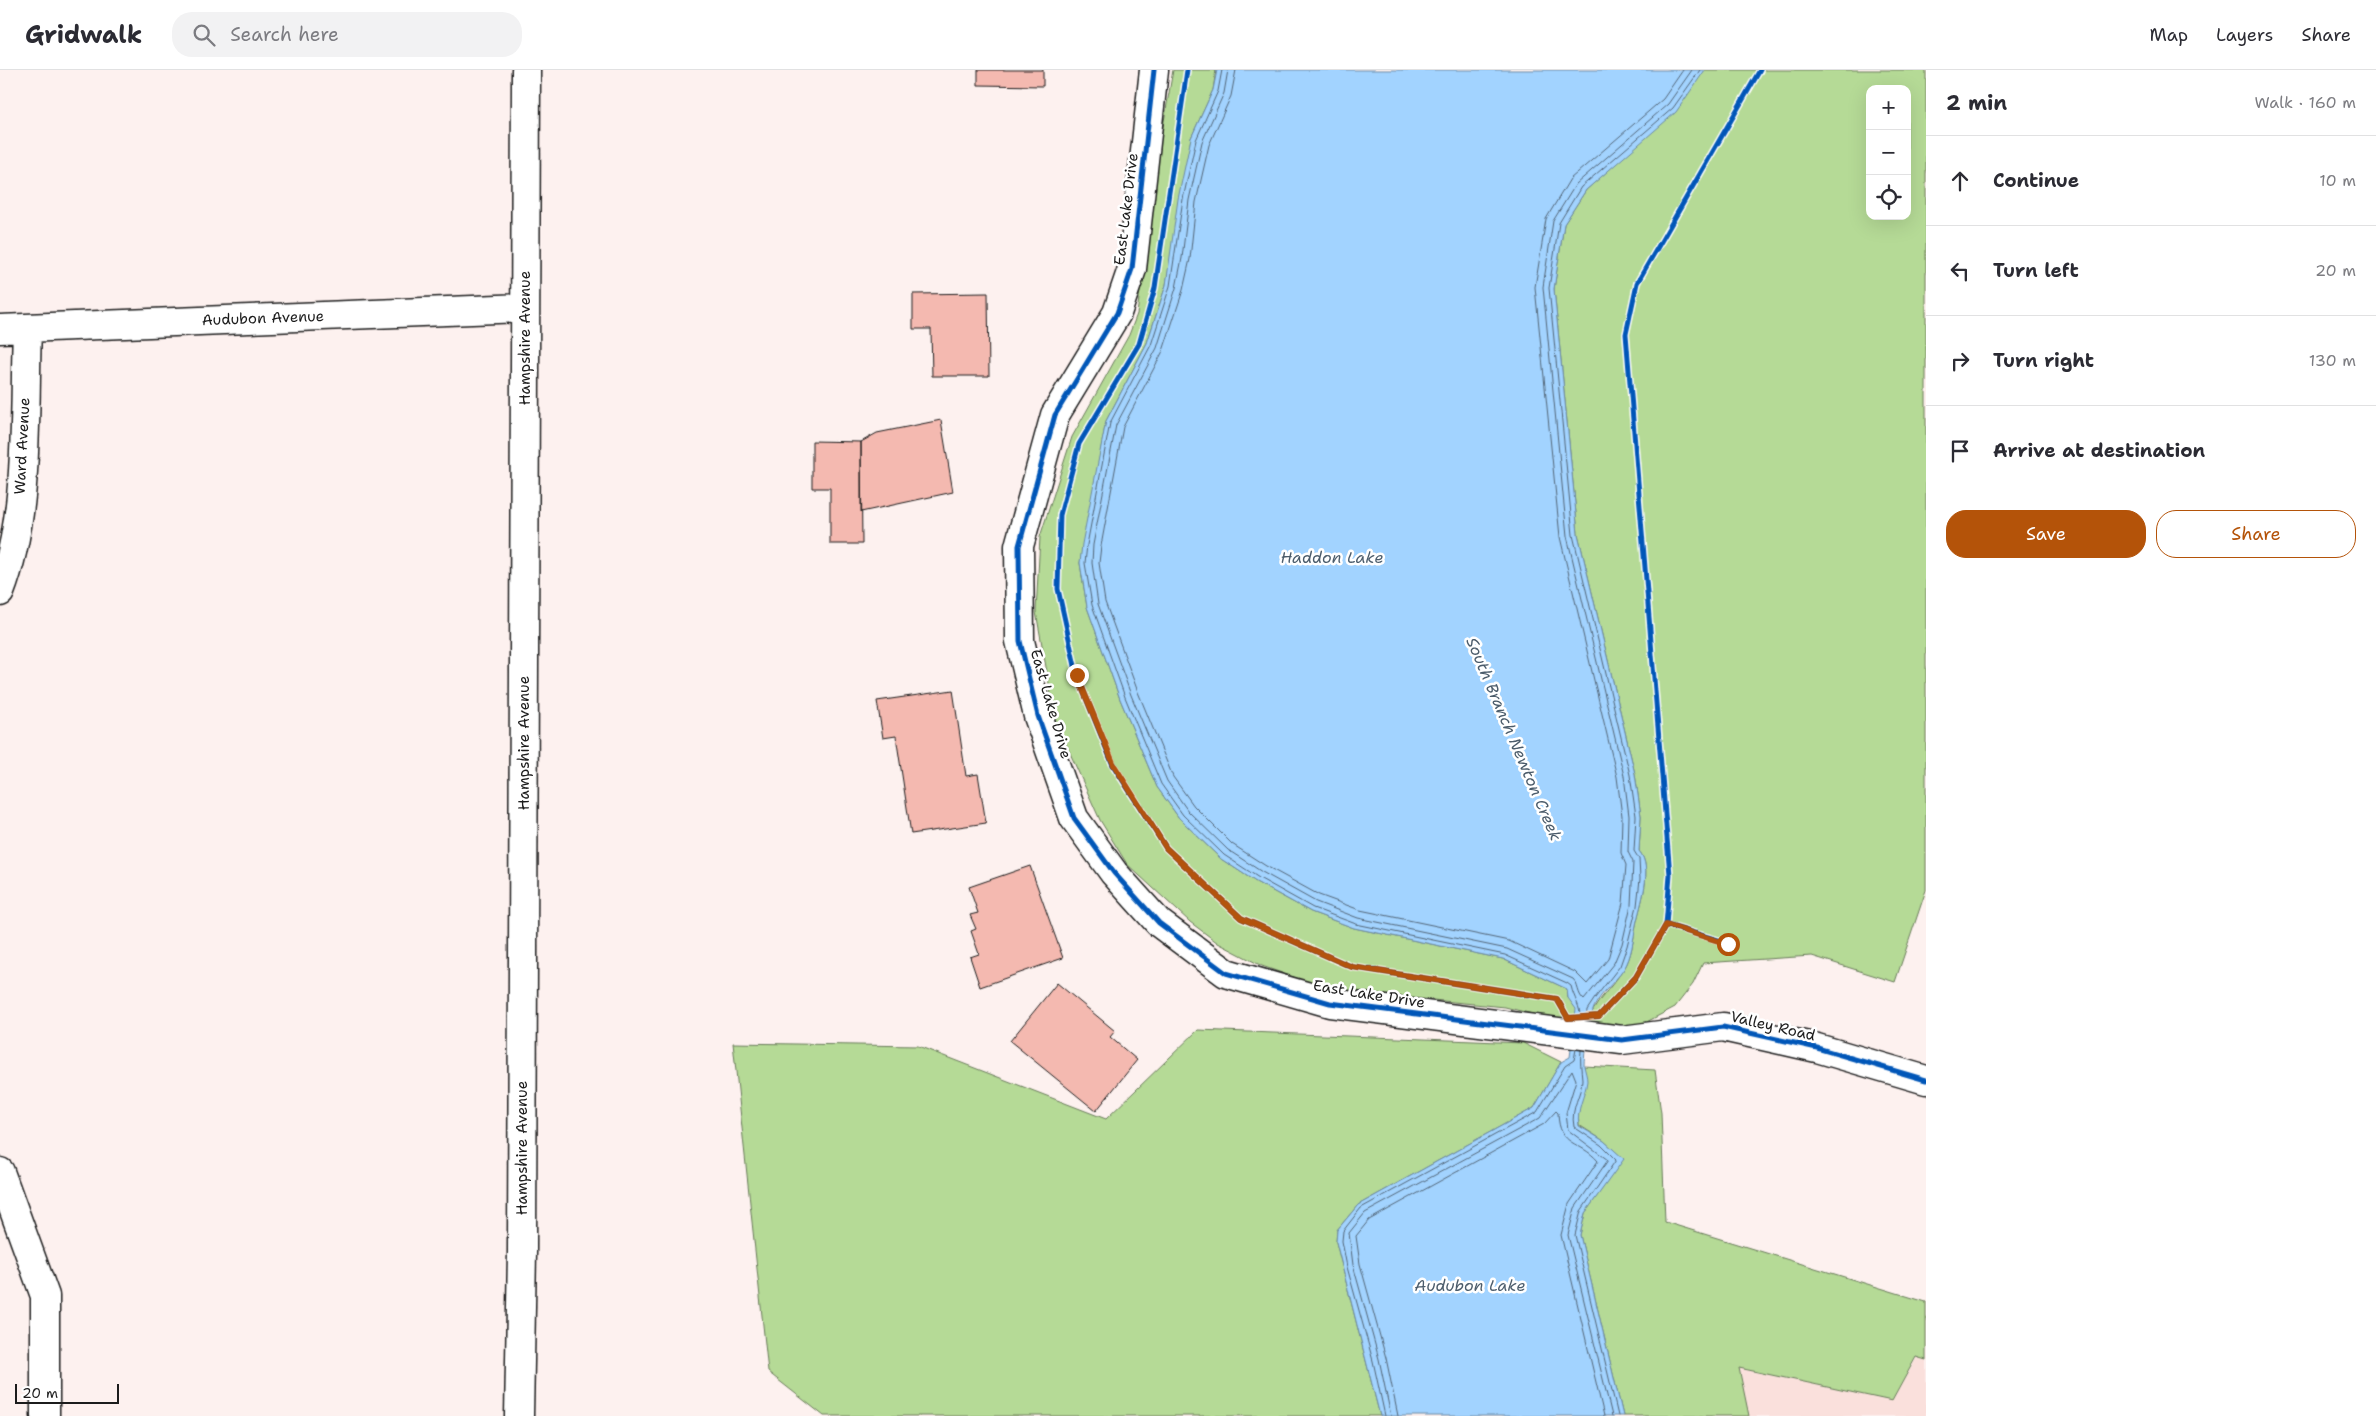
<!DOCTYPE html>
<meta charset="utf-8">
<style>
body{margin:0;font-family:"Shantell Sans",sans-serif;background:#f2f2f3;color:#2b2b33}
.controls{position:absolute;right:15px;top:15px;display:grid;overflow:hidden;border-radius:10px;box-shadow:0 5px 20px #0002}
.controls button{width:45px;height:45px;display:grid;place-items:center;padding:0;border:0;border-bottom:1px solid #e1e1e2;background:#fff;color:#2b2b33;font:25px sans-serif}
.scale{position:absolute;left:15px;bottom:12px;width:104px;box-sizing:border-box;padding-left:5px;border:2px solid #1c1c1c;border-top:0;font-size:14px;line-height:18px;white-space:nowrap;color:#1c1c1c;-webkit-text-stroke:4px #fff;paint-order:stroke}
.stop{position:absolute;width:15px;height:15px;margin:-11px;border:4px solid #b45309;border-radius:50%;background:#fff}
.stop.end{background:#b45309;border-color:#fff;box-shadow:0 1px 5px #0008}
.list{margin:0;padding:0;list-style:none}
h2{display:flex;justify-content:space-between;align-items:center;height:65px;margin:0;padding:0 20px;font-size:21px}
h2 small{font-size:16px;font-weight:400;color:#7c7c81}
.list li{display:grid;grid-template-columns:32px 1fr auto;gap:15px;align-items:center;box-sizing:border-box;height:90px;padding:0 20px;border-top:1px solid #e1e1e2}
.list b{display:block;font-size:19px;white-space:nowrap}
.list em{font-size:16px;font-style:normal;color:#7c7c81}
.actions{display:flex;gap:10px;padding:15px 20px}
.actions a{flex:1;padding:11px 0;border:1px solid #b45309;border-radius:20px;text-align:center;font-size:18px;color:#b45309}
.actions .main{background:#b45309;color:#fff}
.icon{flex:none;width:28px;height:28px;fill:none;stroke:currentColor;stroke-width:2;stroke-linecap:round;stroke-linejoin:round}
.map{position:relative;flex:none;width:1926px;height:1346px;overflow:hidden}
header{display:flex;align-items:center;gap:30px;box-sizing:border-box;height:70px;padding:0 25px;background:#fff;border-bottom:1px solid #e1e1e2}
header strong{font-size:24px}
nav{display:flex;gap:28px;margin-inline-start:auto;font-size:18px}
.search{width:350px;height:45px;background:#f2f2f3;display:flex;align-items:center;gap:12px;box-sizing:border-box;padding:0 18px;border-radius:20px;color:#7c7c81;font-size:19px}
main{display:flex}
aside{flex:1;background:#fff}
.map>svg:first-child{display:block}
.built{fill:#fae0dc}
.green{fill:#b5da96;stroke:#687b59;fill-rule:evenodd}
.water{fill:#a2d3ff;stroke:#6c8aa4}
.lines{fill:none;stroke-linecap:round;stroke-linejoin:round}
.shore{stroke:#526577;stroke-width:1}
.building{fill:#f4b9b0;stroke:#1c1c1c}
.minor-casing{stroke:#1c1c1c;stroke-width:31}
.minor{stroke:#fff;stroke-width:28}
.cycleway-casing{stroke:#fff;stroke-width:8}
.cycleway{stroke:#0057b8;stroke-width:5}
.route{stroke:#b45309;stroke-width:6}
.labels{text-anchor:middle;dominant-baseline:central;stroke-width:5;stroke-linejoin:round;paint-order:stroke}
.street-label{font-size:15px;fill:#1c1c1c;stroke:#fff}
.water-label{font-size:16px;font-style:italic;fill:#4b5c6b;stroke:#fff}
</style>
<header>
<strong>Gridwalk</strong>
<div class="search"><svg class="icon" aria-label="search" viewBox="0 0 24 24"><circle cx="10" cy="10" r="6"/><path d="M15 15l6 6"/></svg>Search here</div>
<nav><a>Map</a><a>Layers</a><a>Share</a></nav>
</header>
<main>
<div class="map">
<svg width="1926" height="1346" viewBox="0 0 1926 1346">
<rect width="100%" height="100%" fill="#fdf1ef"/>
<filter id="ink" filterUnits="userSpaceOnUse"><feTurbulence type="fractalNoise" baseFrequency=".02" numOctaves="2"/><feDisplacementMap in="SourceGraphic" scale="10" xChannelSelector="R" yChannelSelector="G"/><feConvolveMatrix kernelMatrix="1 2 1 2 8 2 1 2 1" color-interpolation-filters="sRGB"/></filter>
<g filter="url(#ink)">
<path class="built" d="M1917,1287L1926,1290V1346H1746L1738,1298L1892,1331Z"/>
<path class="green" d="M1173,0H1216L1213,20L1191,68L1166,215L1147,273L1106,351L1080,493L1087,537L1120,629L1157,717L1179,748L1221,789L1256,812L1311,842L1354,858L1503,889L1567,919L1568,928L1592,942C1601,926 1614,914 1624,899C1632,886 1633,870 1636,855C1640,835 1654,798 1639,781L1641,746L1635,704L1578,464L1554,219L1564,154L1586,120L1611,98L1705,0H1926V820L1895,912L1812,886L1703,893L1693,914L1675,937L1637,957L1560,951L1505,937L1382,925L1319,916L1262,896L1218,873L1190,852L1127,794L1100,750L1056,652L1036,542L1040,467L1072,367L1129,265L1137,244L1156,97ZM1870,19H1907V146H1870Z
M1198,960L1523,973L1561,992L1534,1038L1358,1135L1337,1160L1336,1172L1380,1346H824L768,1302L733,973L918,976L1106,1049Z
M1584,996L1655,1000L1661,1043L1665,1152L1926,1232V1290L1916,1287L1892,1331L1739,1298L1749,1346H1623L1580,1165L1585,1143L1623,1089L1604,1071L1579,1055C1575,1033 1589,1021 1584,996Z"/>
<path class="water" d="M1217,0H1705L1676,42L1586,120L1564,154L1554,219L1578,464L1635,704L1641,746L1639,781C1654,798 1640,835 1636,855C1633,870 1632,886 1624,899C1614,914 1597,925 1592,943C1588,955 1584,983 1584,996C1585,1001 1587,1006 1587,1011C1585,1027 1576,1039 1579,1056L1604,1071L1624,1089L1585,1143L1580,1165L1623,1346H1380L1336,1172L1337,1160L1358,1135L1534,1038L1561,992L1570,987L1576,939L1568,928L1567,919L1503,889L1354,858L1311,842L1256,812L1221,789L1179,748L1157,717L1120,629L1087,537L1080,493L1082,474L1106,351L1147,273L1166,215L1178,129L1191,68L1213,20Z"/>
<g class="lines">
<path class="shore" d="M1222,0L1218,21L1196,70L1183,129L1170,216L1151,275L1110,353L1087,475L1085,493L1092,535L1125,627L1161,714L1183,745L1224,785L1259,808L1313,838L1356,854L1505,885L1567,913L1571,916C1574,929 1581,936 1580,949
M1228,0L1224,23L1202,72L1189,130L1182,188L1176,218L1157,278L1116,355L1093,475L1092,493L1098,534L1131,625L1167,711L1188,741L1228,780L1262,802L1316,832L1358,848L1507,879L1573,909C1579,915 1577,924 1584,930L1614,893L1622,874L1631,835L1633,792L1628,782L1629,746L1624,706L1567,466L1543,217L1553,151L1576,114L1668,34L1692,0
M1236,0L1231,26L1209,75L1196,132L1190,189L1183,220L1163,281L1123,357L1101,476L1099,493L1105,532L1138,622L1173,707L1194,736L1232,774L1266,796L1319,825L1360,840L1509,871L1575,902L1587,914L1608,889L1623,833L1626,795L1621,783L1622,746L1617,707L1560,467L1535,217L1546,149L1570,109L1663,29L1683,0
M1586,950L1587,940L1595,928L1620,896L1627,876L1637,836L1640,809L1639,789L1634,781L1636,746L1630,705L1573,465L1549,218L1559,153L1581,117L1673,38L1700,0
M1581,980C1580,991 1581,998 1582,1009C1582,1025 1570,1037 1574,1057L1601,1075L1616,1090L1581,1141L1575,1165L1618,1346
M1385,1346L1373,1291L1347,1197L1342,1171L1343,1161L1361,1138L1537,1042L1565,996L1574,990L1576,979
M1391,1346L1379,1289L1353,1195L1349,1163L1365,1143L1540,1048L1572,1000L1576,1010L1566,1043L1568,1060L1608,1090L1575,1138L1568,1165L1612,1346
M1398,1346L1386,1288L1360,1194L1356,1166L1369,1150L1544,1054L1556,1041L1558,1043C1559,1078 1580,1070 1598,1091L1569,1134L1561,1165L1604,1346"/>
</g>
<path class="building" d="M978,0H1043V16L978,15Z
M988,223L989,306H932L931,259H913V224Z
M941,350L953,422L861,442V372L877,363Z
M812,371L861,372L862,474H830V418H812Z
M953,620L966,706L978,704L986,753L911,764L896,666L883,668L877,631Z
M1030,796L1063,888L980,917L970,887L979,884L971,861L976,859L970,845L978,843L969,817Z
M1057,913L1115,961L1110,967L1137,990L1096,1041L1010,971Z"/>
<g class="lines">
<defs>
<path id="minor" d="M1154,0L1132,199L1117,243L1055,345L1019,476L1020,571L1038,646L1074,748L1114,803L1159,853L1226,903L1330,933L1622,970L1723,957L1817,978L1926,1010
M0,259L525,238
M0,522C30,445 24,341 27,258
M0,1102L45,1226V1346
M519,1346L522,1182L526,0"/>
</defs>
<use href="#minor" class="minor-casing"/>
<use href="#minor" class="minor"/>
<defs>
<path id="cycleway" d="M1154,0L1132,199L1117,243L1055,345L1019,476L1020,571L1038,646L1074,748L1114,803L1159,853L1226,903L1330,933L1622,970L1723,957L1817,978L1926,1010
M1187,0L1155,218L1139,274L1079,374L1060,445L1058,519L1077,605L1113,695L1166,778L1241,848L1352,897L1557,929L1568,948L1599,946L1636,907L1666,855L1728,873
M1666,855L1670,805L1626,264L1637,213L1760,0"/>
</defs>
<use href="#cycleway" class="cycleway-casing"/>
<use href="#cycleway" class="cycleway"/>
</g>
</g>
<g class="lines" filter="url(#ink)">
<path class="route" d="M1077,605L1114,695L1166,778L1241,848L1352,897L1557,929L1568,948L1599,946L1636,907L1666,855L1728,874"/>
</g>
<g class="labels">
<g class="street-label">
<text transform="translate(1126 139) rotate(-83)">East Lake Drive</text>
<text transform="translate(263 248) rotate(-2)">Audubon Avenue</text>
<text transform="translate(525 268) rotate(-90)">Hampshire Avenue</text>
<text transform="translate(22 376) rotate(-87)">Ward Avenue</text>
<text transform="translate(1051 634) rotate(74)">East Lake Drive</text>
<text transform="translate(524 673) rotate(-90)">Hampshire Avenue</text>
<text transform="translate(1369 924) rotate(9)">East Lake Drive</text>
<text transform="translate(1773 956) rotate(13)">Valley Road</text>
<text transform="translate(522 1078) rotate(-90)">Hampshire Avenue</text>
</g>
<g class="water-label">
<text x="1332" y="487">Haddon Lake</text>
<text transform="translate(1514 669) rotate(67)">South Branch Newton Creek</text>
<text x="1470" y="1215">Audubon Lake</text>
</g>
</g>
</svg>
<div class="controls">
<button>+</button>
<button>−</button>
<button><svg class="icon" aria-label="locate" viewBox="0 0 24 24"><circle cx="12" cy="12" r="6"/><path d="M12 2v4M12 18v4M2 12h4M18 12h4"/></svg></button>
</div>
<div class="scale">20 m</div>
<div class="stop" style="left:1728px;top:874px"></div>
<div class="stop end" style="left:1077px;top:605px"></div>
</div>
<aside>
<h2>2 min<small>Walk · 160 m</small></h2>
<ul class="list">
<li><svg class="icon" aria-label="ahead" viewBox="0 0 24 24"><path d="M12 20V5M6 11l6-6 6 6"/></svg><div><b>Continue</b></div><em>10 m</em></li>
<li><svg class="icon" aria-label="left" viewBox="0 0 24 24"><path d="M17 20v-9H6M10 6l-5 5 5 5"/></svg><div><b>Turn left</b></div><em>20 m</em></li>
<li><svg class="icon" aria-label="right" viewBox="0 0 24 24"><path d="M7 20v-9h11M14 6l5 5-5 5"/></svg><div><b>Turn right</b></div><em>130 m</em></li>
<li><svg class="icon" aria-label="arrive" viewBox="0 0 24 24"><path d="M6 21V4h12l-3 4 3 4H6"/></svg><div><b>Arrive at destination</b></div></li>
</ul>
<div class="actions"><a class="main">Save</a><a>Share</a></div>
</aside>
</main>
